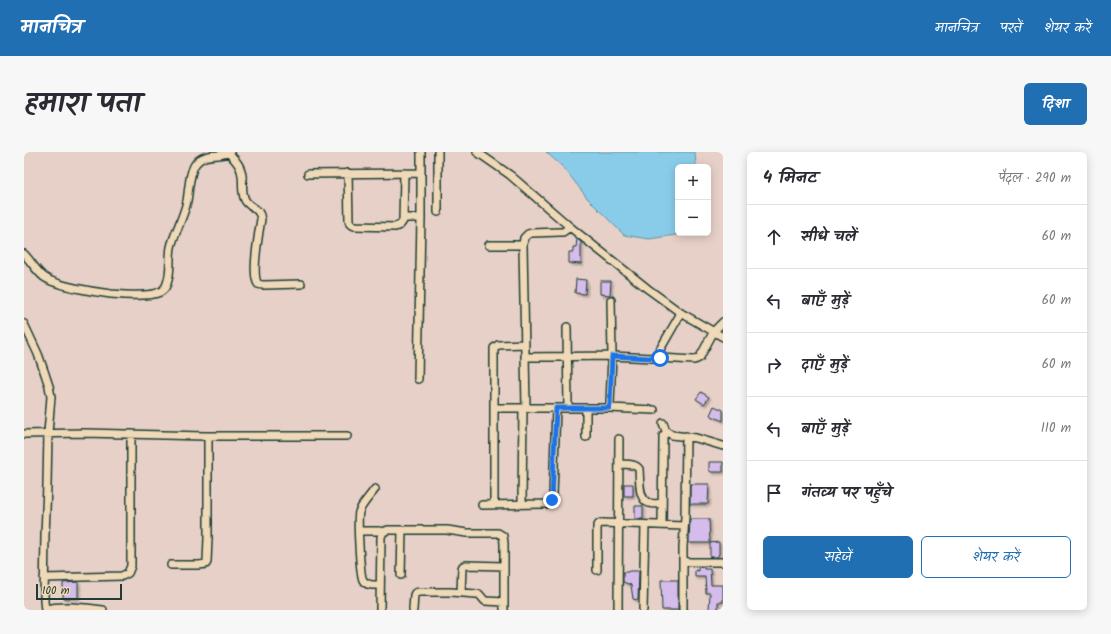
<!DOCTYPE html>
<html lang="hi">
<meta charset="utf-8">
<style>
body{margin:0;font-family:Kalam,"Playpen Sans Deva",sans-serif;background:#f7f7f7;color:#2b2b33}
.controls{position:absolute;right:12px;top:12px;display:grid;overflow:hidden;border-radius:6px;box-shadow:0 2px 10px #0003}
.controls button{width:36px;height:36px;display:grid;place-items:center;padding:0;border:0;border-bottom:1px solid #e1e1e2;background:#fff;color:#2b2b33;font:20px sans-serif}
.scale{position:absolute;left:12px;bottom:10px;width:86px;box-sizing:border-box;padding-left:4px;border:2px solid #1f3d34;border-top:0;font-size:11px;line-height:14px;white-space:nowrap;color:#1f3d34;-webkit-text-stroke:3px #efd9b8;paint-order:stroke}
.stop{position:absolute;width:12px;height:12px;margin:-9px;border:3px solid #1a73e8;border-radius:50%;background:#fff}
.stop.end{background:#1a73e8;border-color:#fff;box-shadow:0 1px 4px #0008}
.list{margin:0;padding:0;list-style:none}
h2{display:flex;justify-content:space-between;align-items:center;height:52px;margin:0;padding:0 16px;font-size:17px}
h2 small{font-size:13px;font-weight:400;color:#7c7c81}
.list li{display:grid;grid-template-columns:26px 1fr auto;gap:12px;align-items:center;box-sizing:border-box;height:64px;padding:0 16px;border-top:1px solid #e1e1e2}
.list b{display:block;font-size:15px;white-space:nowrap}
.list em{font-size:13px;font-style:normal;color:#7c7c81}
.actions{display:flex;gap:8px;padding:12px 16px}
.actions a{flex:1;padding:9px 0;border:1px solid #1f6fb2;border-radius:6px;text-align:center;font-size:14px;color:#1f6fb2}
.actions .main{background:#1f6fb2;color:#fff}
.icon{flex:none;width:22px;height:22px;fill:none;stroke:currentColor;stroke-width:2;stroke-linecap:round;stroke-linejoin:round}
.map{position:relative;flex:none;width:699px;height:458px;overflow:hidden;border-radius:6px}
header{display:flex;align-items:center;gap:24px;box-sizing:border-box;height:56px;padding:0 20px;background:#1f6fb2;color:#fff}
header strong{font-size:19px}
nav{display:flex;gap:22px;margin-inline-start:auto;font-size:14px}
.intro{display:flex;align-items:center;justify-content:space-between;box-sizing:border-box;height:96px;padding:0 24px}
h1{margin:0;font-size:28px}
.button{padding:10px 18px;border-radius:6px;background:#1f6fb2;color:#fff;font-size:14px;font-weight:700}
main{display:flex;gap:24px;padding:0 24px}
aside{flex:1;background:#fff;border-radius:6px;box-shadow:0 2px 10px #0003}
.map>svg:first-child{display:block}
.water{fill:#89ccea;stroke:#5f93a1}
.building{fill:#d5bceb;stroke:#1f3d34;filter:url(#shadow)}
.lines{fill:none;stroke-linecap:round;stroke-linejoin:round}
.minor-casing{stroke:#1f3d34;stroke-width:10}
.minor{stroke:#efd9b8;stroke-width:7}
.route{stroke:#1a73e8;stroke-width:5}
</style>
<header>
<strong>मानचित्र</strong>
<nav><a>मानचित्र</a><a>परतें</a><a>शेयर करें</a></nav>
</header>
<div class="intro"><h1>हमारा पता</h1><a class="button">दिशा</a></div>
<main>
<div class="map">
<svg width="699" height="458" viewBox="0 0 699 458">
<defs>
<filter id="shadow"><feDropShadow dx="2" dy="2" stdDeviation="1" flood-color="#0004"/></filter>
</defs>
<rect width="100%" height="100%" fill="#e7d0c7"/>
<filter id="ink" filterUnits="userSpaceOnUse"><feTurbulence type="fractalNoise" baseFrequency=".025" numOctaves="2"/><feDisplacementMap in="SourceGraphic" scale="8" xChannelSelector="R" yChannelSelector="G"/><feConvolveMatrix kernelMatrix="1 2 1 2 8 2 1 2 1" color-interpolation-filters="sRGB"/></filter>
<g filter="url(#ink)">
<path class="water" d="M522,0H671L672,15H654V81L658,82L625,87L600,83L564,47L540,16Z"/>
<path class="building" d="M553,87L557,90V112L545,111V100H549V95H552Z
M552,127L562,128L561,142L551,141Z
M576,129H587L586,143L576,142Z
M677,240L685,245L680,252L672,247Z
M690,254L699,258V269L686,263Z
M685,310H699V320H687L685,318Z
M600,332H609V344H600Z
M666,332H685L684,352H666Z
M611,354H619V367H611Z
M666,367H685L686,391H665Z
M695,390V402L693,405H686V391Z
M674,415H680V417H686L687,433H699V450H694V458H685L686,441H682L681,425H671V418L674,419Z
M605,419H615L614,448L609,447L607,433L599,430V420H604Z
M637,428H654V458H638Z
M54,430V446H39V431Z"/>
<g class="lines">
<defs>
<path id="minor" d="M453,0L486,23L546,75L624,137L657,161L699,185
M205,1C209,6 214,10 216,16C221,26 216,38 221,48C226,57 235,54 237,67C235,80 227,123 234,132L238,133L277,132
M324,21L325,69L326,72L331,74L371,75L376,73L379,69L380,21
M284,22L397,21
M414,60V0
M380,66H397
M465,93H499
M0,102C7,109 12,119 20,125C32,134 71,140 87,142C99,143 126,145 136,140C140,138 143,133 144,128C147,118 145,106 147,95C151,79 160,65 163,49C165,38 165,20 172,11C181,0 195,6 206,0
M0,172L14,202L20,219L25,234L27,245L24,281L23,333L21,383L20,449L21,458
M543,175L544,255
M631,204L636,206L670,208L673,207L676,205L690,179L699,170
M501,205L588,204L628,206L631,204L634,201L657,161
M394,227L397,66V0
M471,256H585L586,252L588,204L587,148
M502,256L499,93L500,86L504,82L508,81L536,80H539L546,75
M585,256L630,258
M639,271L642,279L648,283L672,286L699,294
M0,282L61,281L180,284H323
M562,285V256
M595,312C602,313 611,311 615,317C616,327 614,348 625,351C629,352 634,352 638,351
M351,337C346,344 338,352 335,360C333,367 336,424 339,428C342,434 351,433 356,433
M498,352L499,256
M458,353L522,352L527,350L529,344L532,256
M470,353V196L474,193L501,192
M638,373L639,288V284L643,280
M335,379H355L359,380
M659,410H699
M147,413H175L182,412L183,410L184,386V284
M573,418V375L575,372L578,371L660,374
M377,423L378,378
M20,426L98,424L104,421L107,414V282
M437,441L438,416L439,414L442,413L480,414
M21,457C40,453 60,456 79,458
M356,458L357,385L359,380L364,378H423L443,381H474L479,384L480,391V458
M389,458L390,443L391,441L395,440H427L452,442H455L461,449L480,450
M594,458L595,287
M619,458L621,373
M659,458V395L661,365L662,284"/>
</defs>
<use href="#minor" class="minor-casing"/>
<use href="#minor" class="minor"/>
</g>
</g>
<g class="lines" filter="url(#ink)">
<path class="route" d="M528,348L532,256H585L586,252L588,204L626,206L631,204L636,206"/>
</g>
</svg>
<div class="controls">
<button>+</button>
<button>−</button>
</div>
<div class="scale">100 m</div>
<div class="stop" style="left:636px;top:206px"></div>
<div class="stop end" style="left:528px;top:348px"></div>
</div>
<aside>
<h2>4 मिनट<small>पैदल · 290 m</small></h2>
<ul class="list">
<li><svg class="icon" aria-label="ahead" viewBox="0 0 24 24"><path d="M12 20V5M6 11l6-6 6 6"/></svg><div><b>सीधे चलें</b></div><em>60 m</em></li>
<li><svg class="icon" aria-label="left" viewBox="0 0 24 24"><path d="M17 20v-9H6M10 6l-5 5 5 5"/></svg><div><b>बाएँ मुड़ें</b></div><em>60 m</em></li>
<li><svg class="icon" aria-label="right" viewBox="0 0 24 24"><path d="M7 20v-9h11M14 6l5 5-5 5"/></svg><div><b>दाएँ मुड़ें</b></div><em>60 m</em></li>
<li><svg class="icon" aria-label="left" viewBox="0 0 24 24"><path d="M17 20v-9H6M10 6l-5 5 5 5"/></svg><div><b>बाएँ मुड़ें</b></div><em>110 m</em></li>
<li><svg class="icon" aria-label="arrive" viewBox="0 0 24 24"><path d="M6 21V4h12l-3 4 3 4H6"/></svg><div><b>गंतव्य पर पहुँचे</b></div></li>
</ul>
<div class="actions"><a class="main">सहेजें</a><a>शेयर करें</a></div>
</aside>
</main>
